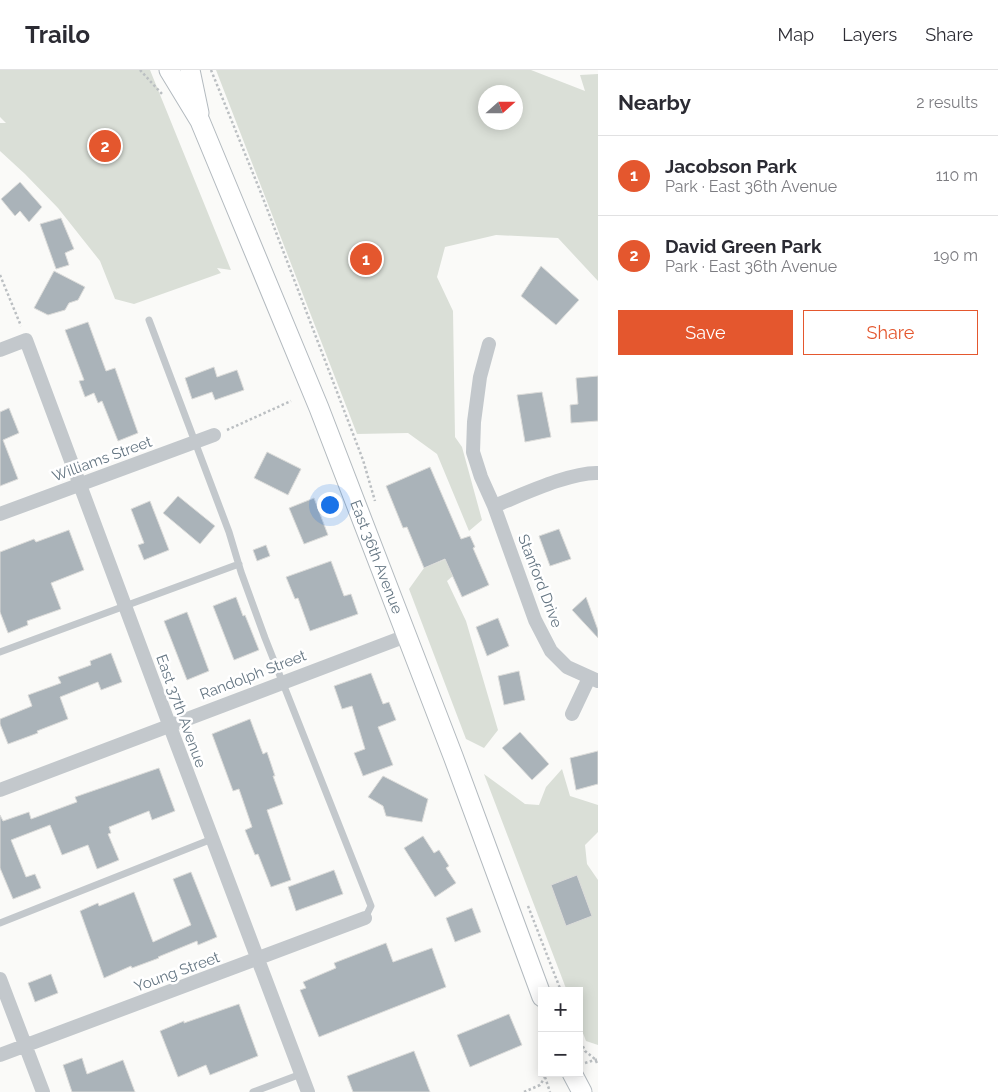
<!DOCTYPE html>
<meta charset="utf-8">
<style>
body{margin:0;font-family:Raleway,sans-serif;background:#f2f2f3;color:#2b2b33}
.controls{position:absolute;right:15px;bottom:15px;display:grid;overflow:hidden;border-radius:0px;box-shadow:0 2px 12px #0003}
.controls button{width:45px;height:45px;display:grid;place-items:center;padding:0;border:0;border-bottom:1px solid #e1e1e2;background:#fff;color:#2b2b33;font:25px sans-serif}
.compass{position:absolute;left:478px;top:15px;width:45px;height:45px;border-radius:50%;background:#fff;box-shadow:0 2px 12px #0003;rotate:69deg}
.you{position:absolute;left:329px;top:434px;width:18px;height:18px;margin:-12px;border:4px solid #fff;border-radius:50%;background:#1a73e8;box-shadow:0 0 0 8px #1a73e833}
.badge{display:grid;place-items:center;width:32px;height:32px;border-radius:50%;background:#e4572e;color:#fff;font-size:16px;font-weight:700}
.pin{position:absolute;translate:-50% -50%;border:2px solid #fff;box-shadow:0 1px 5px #0006}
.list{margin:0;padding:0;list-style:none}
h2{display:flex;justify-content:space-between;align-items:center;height:65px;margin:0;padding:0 20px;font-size:21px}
h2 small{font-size:16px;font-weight:400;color:#7c7c81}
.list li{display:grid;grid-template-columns:32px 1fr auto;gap:15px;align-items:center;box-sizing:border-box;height:80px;padding:0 20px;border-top:1px solid #e1e1e2}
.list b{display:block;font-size:19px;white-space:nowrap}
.list p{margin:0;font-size:16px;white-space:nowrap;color:#7c7c81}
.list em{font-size:16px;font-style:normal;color:#7c7c81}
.actions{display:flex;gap:10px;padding:15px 20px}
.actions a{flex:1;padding:11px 0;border:1px solid #e4572e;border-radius:0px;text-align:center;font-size:18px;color:#e4572e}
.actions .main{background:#e4572e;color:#fff}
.map{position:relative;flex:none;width:598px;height:1022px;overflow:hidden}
header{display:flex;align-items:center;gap:30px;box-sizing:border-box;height:70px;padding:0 25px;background:#fff;border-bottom:1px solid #e1e1e2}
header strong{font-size:24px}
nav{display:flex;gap:28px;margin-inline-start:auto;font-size:18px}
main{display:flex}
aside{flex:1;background:#fff}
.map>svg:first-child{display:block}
.green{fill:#dadfd7;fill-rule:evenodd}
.building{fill:#aab3b9;stroke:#dcdcda}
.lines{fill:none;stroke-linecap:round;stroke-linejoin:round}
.secondary-casing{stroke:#b3babf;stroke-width:21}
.path{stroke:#bbbfc2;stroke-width:2.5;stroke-dasharray:2.5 2.5;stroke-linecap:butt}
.lane{stroke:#c3c8cc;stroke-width:7}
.street{stroke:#c3c8cc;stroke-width:14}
.secondary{stroke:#fff;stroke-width:19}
.labels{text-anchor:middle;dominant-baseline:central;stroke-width:5;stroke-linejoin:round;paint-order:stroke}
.street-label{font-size:15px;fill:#657683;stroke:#fff}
</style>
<header>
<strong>Trailo</strong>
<nav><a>Map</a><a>Layers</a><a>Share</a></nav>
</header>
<main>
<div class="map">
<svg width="598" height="1022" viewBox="0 0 598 1022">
<rect width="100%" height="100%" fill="#fafaf8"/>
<path class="green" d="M0,0H150L231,200L217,198L221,203L134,234L115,229L100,191L58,138L25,104L0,81V53H6L0,47Z
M216,0H531L585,21L580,5L598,4V211L558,168L496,165L445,177L437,207L453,241L455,367L462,377L482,450L469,461L437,384L408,363L357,364ZM486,22H516V52H486Z
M466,481L462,498L447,511L466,551L498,660L484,678L466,669L409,519L424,498Z
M562,699L570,726L598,735V762L585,775L587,794L598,810V975L586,971L579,953V921H567L484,704L525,734L539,735L546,717Z"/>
<path class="building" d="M20,112L42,137L29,152L20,141L15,146L1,129Z
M61,148L74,179L65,183L69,195L56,199L40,154Z
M541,196L579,230L556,255L521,226Z
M54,201L85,217L78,230L69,233L65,240L48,245L34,238Z
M88,252L106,301L115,298L138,363L118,371L102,331L98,333L94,323L85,327L79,311L84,310L65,260Z
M214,297L217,307L237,300L244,320L215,330L212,322L192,329L185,308Z
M598,306V351L571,353L570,335L578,334L576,308Z
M542,322L551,367L525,372L517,325Z
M9,338L19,363L3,370L18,409L0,416V342Z
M267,382L301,399L288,425L254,408Z
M430,397L461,469L470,466L475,477L473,478L489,515L462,527L445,489L424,498L407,457L403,458L386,416Z
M178,426L215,456L200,474L163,443Z
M314,428L328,465L304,474L289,438Z
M150,431L169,480L144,490L138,475L144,473L131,439Z
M559,459L571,489L550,496L539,466Z
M69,460L84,500L51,513L61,539L27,551L28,555L8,563L0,542V482L34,469L36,472Z
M266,475L270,486L257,491L253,480Z
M331,491L344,526L351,524L358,544L310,561L298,528L295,529L286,507Z
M236,527L243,546L245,545L259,580L234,590L213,536Z
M586,527L598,560V568L572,540Z
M187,542L209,601L187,610L164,551Z
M498,548L509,576L487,586L476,557Z
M111,583L122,612L101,620L98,612L60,627L68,649L37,661L38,663L8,674L0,654V649L32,636L28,625L61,613L58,607L91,595L90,591Z
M519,601L525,630L504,635L498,606Z
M371,603L383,634L389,632L396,650L378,657L393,695L363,706L354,683L365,679L352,636L342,639L334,616Z
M250,649L263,684L267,682L275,706H273L283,734L267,740L291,810L271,817L258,784L255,785L245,760L252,757L239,719L233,721L212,664Z
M520,662L549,694L532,710L502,678Z
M598,681V714L576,720L570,688Z
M159,698L175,741L152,750L149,741L109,757L111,763L108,764L119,790L97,799L88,775L62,785L50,755L11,770L26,807L35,804L41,818L13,829L0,798V745L3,751L29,742L31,749L77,732L75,727Z
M383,706L428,729L422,752L386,746L383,736L368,727Z
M423,766L434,783L439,780L449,796L446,798L456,813L435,827L404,778Z
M334,800L343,824L296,841L288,817Z
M191,802L217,867L198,875L197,871L158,887L159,888L132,898L131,896L104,908L80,841L98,833L99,836L134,822L153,872L191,855L173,809Z
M577,805L592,846L566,856L551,815Z
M472,838L481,862L455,872L446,848Z
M386,873L393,892L432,878L446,917L319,967L300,920L306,918L303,912L336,898L334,893Z
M51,904L58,923L35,932L28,913Z
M239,934L258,986L210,1005L206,995L178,1007L160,961L184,951V953Z
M509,944L522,975L470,997L457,965Z
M414,981L430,1022H353L347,1006Z
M82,988L87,1004L123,990L135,1022H72L63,995Z"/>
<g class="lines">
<defs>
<g id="secondary">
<path id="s1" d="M169,0L200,51L319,338L453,686L542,927"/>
<path d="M190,0L199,43"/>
<path d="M572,1003L582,1022"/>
</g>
</defs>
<use href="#secondary" class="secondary-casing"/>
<path class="path" d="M140,0L162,24
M211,0L261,123L363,390L375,431
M0,205L21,256
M227,360L291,331
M528,836L561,921
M579,967L585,981L595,989L598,995
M585,993L598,989
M545,1007L550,1022
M524,1022L540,1015L547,1004L551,1003"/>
<path class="lane" d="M149,250L229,462L241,502L265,568L371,836L365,848
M0,582L239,494
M0,853L212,769
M253,1022L301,1004"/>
<path class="street" d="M489,274L480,307L474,352L473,382L481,407L494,436L535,550L551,581L567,597L598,611
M0,280L26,270L169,654L308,1022
M494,436C522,425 570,402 598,403
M0,444L214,365
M572,644L589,608
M0,720L406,566
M0,909L43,1022
M0,985L365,848"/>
<use href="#secondary" class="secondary"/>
</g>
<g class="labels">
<g class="street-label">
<text transform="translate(102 389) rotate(-20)">Williams Street</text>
<text stroke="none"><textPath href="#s1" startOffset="530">East 36th Avenue</textPath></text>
<text transform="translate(540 511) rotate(69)">Stanford Drive</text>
<text transform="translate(253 605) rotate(-21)">Randolph Street</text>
<text transform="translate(181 641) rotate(70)">East 37th Avenue</text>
<text transform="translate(177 902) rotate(-20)">Young Street</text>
</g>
</g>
</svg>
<div class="controls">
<button>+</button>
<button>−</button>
</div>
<svg class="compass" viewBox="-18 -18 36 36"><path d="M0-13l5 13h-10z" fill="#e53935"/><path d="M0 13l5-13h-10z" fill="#7c7c81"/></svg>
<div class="you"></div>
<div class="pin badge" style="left:366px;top:189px">1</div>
<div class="pin badge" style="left:105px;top:76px">2</div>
</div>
<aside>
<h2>Nearby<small>2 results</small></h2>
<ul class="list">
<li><span class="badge">1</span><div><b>Jacobson Park</b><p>Park · East 36th Avenue</p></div><em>110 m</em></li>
<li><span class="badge">2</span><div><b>David Green Park</b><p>Park · East 36th Avenue</p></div><em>190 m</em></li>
</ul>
<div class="actions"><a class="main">Save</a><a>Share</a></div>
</aside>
</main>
